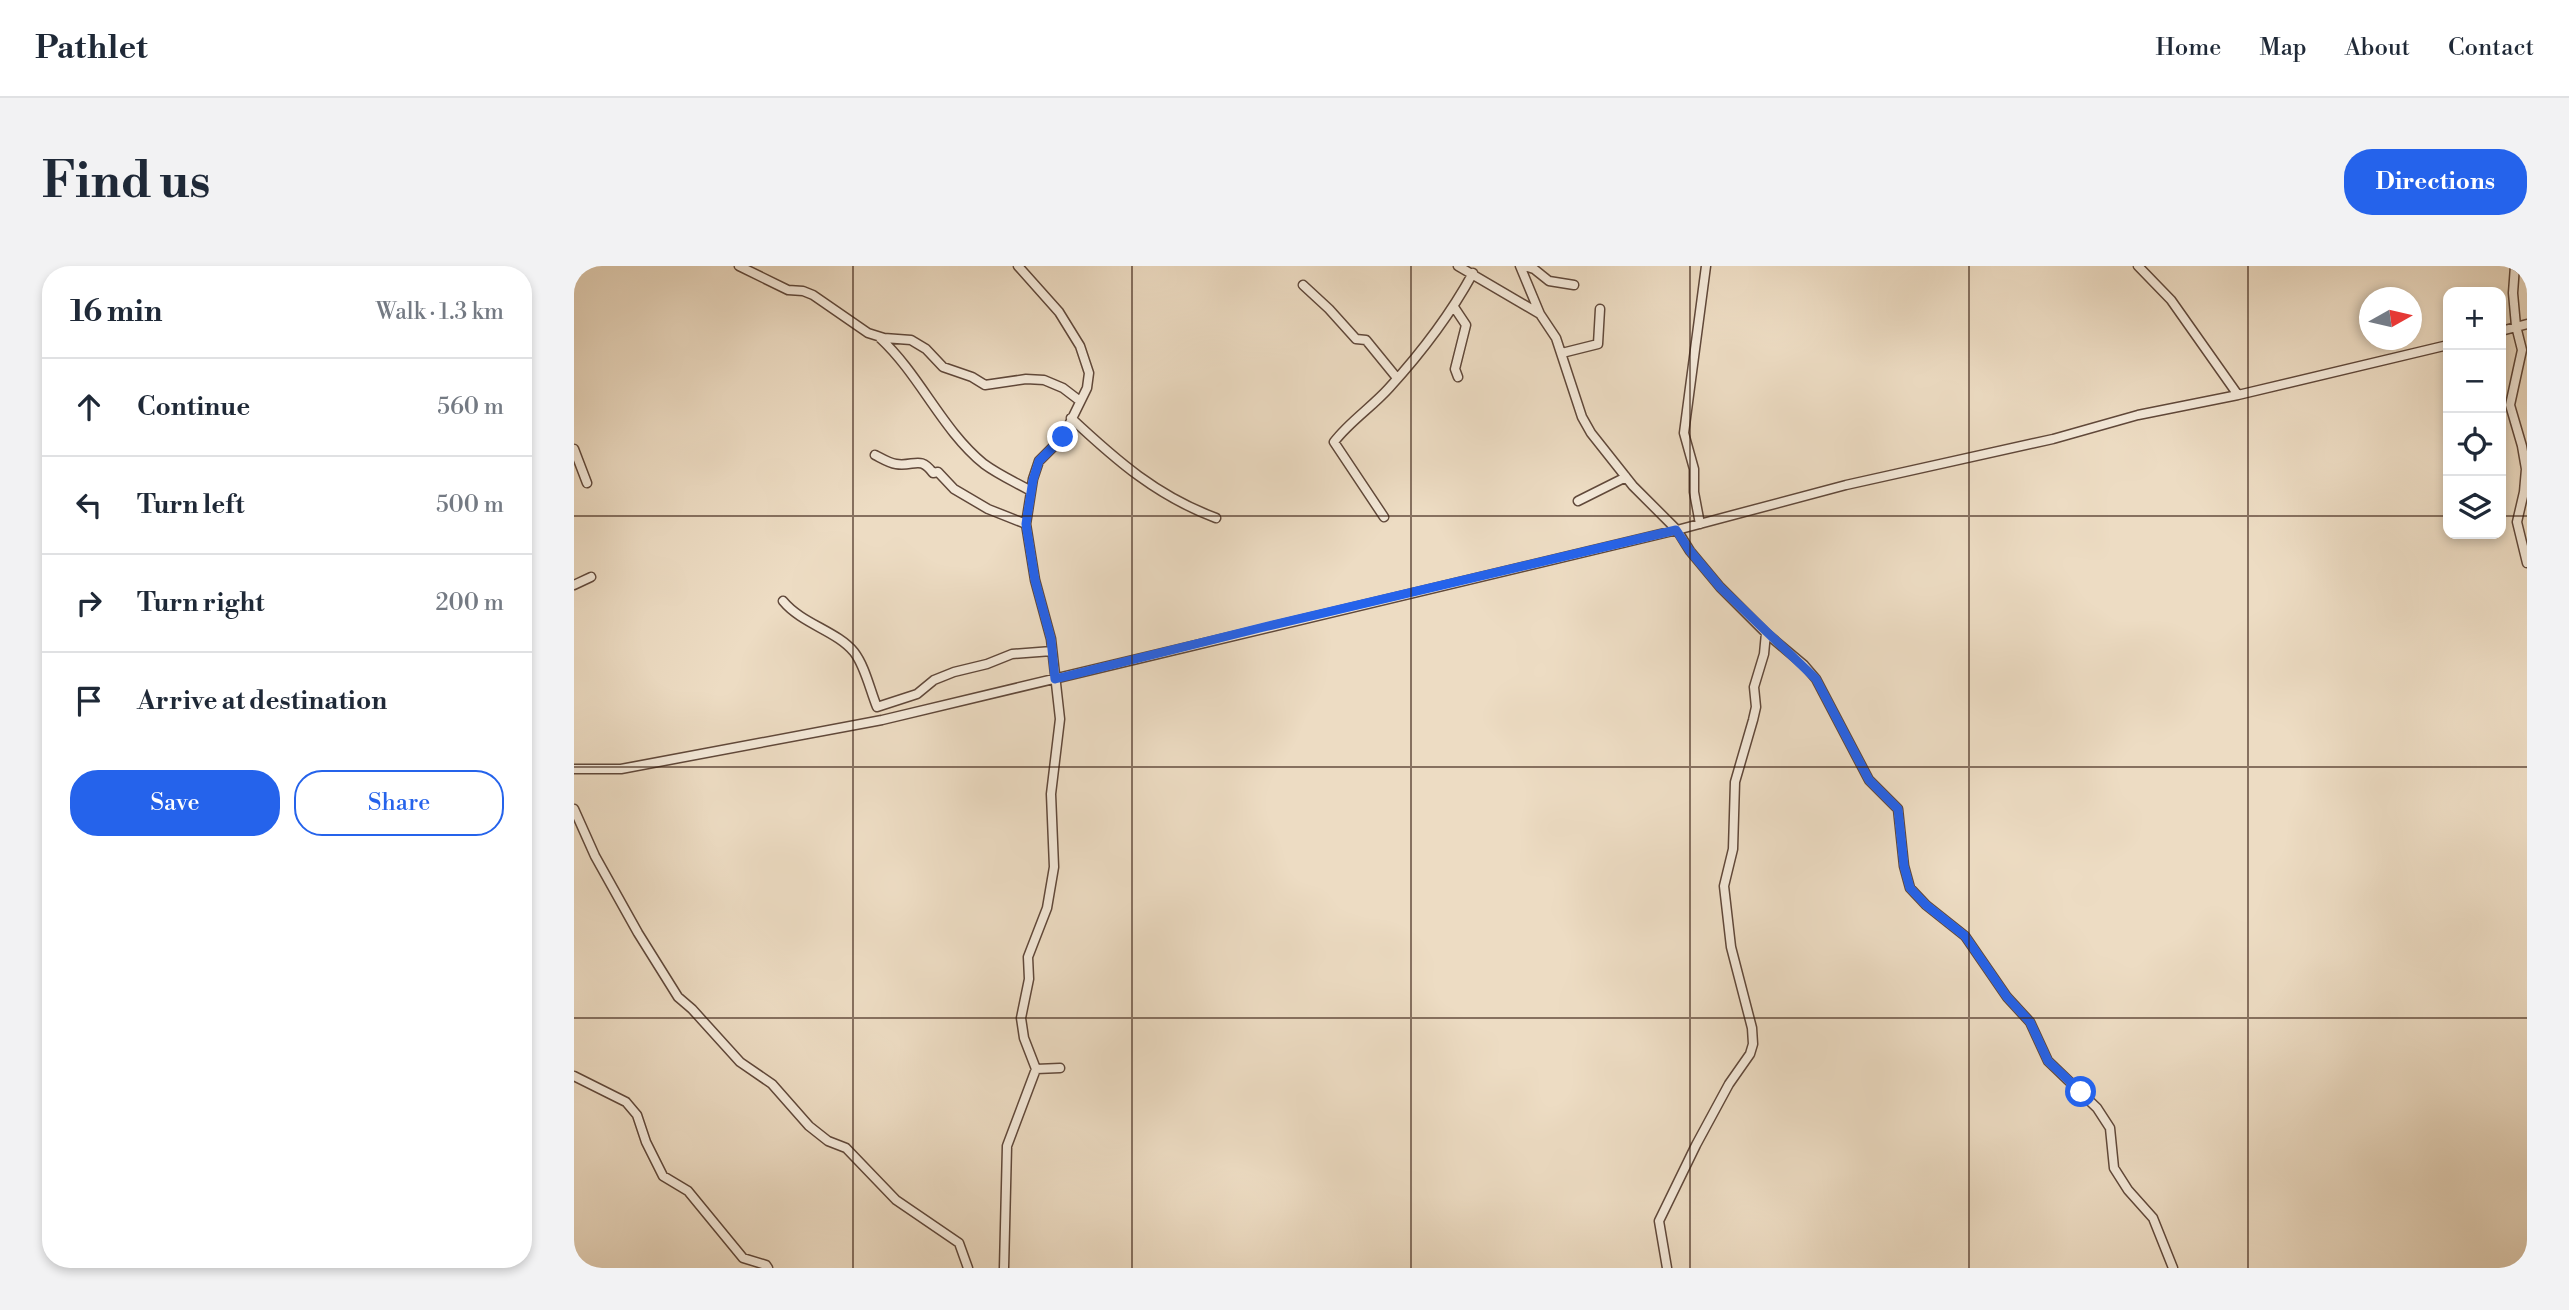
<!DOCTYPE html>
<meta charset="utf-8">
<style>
body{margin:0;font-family:"Libre Bodoni",serif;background:#f2f2f3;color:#1f2937}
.controls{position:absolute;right:21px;top:21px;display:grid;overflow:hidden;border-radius:14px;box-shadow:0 4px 10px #0003}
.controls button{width:63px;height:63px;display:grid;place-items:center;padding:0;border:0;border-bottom:2px solid #e0e1e3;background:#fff;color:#1f2937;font:35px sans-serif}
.compass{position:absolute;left:1785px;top:21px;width:63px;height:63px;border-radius:50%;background:#fff;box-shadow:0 4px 10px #0003;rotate:82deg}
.stop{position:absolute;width:21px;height:21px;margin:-16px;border:5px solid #2563eb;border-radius:50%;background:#fff}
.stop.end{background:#2563eb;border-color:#fff;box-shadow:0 2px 7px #0008}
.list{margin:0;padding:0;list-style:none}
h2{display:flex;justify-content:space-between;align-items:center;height:91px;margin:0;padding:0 28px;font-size:30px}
h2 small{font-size:23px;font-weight:400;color:#747a83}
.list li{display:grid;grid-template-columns:46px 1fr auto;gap:21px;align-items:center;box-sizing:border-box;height:98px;padding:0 28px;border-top:2px solid #e0e1e3}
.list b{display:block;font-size:26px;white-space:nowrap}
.list em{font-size:23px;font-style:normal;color:#747a83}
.actions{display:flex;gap:14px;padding:21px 28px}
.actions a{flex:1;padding:16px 0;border:2px solid #2563eb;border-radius:28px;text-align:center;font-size:24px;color:#2563eb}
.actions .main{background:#2563eb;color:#fff}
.icon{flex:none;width:38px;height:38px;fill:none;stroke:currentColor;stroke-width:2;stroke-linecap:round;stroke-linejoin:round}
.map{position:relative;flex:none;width:1953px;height:1002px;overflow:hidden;border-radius:28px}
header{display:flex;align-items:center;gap:42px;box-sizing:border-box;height:98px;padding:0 35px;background:#fff;border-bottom:2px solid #e0e1e3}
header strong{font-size:33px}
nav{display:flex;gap:38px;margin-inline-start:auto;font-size:24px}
.intro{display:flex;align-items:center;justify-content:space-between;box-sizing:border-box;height:168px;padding:0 42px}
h1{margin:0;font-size:49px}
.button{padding:18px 32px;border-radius:28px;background:#2563eb;color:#fff;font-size:24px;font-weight:700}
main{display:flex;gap:42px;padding:0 42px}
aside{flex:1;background:#fff;border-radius:28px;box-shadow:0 4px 10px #0003}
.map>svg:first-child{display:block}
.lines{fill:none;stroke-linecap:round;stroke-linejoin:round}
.minor-casing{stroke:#60483a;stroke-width:11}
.minor{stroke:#f3e8d8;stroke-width:8}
.route{stroke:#2563eb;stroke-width:9}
.grid{fill:none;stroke:#31170d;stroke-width:2;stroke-opacity:0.55}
</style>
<header>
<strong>Pathlet</strong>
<nav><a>Home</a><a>Map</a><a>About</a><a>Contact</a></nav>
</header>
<div class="intro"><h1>Find us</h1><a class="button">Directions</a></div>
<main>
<aside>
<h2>16 min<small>Walk · 1.3 km</small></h2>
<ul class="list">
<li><svg class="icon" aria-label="ahead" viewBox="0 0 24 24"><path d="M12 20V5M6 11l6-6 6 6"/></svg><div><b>Continue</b></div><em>560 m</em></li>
<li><svg class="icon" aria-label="left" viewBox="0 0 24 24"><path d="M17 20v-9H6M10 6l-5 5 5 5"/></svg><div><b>Turn left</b></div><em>500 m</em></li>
<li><svg class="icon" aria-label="right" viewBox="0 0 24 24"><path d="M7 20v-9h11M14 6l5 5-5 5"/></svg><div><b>Turn right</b></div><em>200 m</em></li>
<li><svg class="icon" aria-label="arrive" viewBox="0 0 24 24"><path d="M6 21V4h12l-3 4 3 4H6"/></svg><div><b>Arrive at destination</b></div></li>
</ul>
<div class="actions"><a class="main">Save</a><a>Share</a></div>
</aside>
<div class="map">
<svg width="1953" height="1002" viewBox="0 0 1953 1002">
<rect width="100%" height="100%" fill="#eddcc3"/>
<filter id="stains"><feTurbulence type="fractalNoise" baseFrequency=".00286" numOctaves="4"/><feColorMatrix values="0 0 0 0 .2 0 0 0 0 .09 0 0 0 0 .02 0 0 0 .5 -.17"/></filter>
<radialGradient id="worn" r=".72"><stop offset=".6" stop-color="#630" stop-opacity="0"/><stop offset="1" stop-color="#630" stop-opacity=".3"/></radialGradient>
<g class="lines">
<defs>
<path id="minor" d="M165,0L214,24L229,25L239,29L294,67L310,72L337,74L352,83L369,101L398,111L411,119L452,113L470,114L489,122L506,135
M444,0L485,46L506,80L515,107L513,122L489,171L465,195L459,213L452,258L461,314L477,373L486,453L477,528L480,601L473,642L454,691L455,713L447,752L450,772L462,803L486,802
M884,0L966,48L982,72L1008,151L1017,167L1059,220L1103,264L1116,285L1146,321L1192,367L1190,388L1180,421L1182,441L1179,454L1161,516L1159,583L1150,620L1157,681L1178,762L1179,778L1176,788L1155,818L1122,879L1085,955L1093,1002
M946,0L966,48
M951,0L960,3L975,15L1000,19
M1564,0L1597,34L1664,129
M1941,0L1939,27L1942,60L1948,84L1936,139L1948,180L1952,203L1950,226L1943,256L1953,297
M729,19L755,43L782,73L792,74L823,112
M880,41L892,59L881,103L884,111
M1927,65L1953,58
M306,72C346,109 368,164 410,198C425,209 441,216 457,225
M988,87L1024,78L1026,43
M497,152C543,195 583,230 642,252
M0,183L13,217
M301,189C307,192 315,197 322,198C340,201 346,189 359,207L364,206L380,223L414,243L452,258
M1004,235L1052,211
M810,251L760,176C775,156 798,141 815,122C847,87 876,49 899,7
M1126,258L1120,226V203L1110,167L1132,0
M0,319L17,311
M209,335C228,358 263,365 280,386C291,400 296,424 303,441L343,428L360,414L380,406L413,398L438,388L478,385
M1192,367L1230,399L1242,413L1295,514L1324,543L1330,600L1336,622L1352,639L1391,670L1433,731L1456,756L1474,795L1523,842L1536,862L1540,902L1554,924L1579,952L1599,1002
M0,503H47L308,454L1103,264L1272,219L1479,173L1564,149L1664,129L1874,79
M0,543L21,590L64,667L104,731L118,743L166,796L198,818L235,860L254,875L272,882L322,934L385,977L394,1002
M0,810L52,836L63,849L72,876L89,910L114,925L169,992L192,999L194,1002
M430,1002L433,880L462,803"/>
</defs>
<use href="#minor" class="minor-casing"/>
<use href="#minor" class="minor"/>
</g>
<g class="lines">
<path class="route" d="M489,171L465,195L459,214L452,258L461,314L477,373L481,413L690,361L1102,264L1116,285L1146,321L1242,413L1295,514L1324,543L1330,600L1336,622L1352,639L1391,670L1433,731L1456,756L1474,795L1507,826"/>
</g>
<path class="grid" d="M279,0V1002M558,0V1002M837,0V1002M1116,0V1002M1395,0V1002M1674,0V1002M0,250H1874M1927,250H1953M0,501H1953M0,752H1953"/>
<rect width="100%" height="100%" filter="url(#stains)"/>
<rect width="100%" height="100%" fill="url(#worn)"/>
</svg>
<div class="controls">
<button>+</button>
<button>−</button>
<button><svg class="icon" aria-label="locate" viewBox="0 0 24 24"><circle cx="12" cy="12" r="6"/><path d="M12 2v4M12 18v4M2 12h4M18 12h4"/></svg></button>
<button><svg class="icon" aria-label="layers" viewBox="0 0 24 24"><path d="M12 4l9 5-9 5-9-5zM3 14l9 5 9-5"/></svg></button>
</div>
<svg class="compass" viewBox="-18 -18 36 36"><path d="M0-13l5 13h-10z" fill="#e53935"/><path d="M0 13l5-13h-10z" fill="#747a83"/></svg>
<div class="stop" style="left:1507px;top:826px"></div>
<div class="stop end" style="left:489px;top:171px"></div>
</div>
</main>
